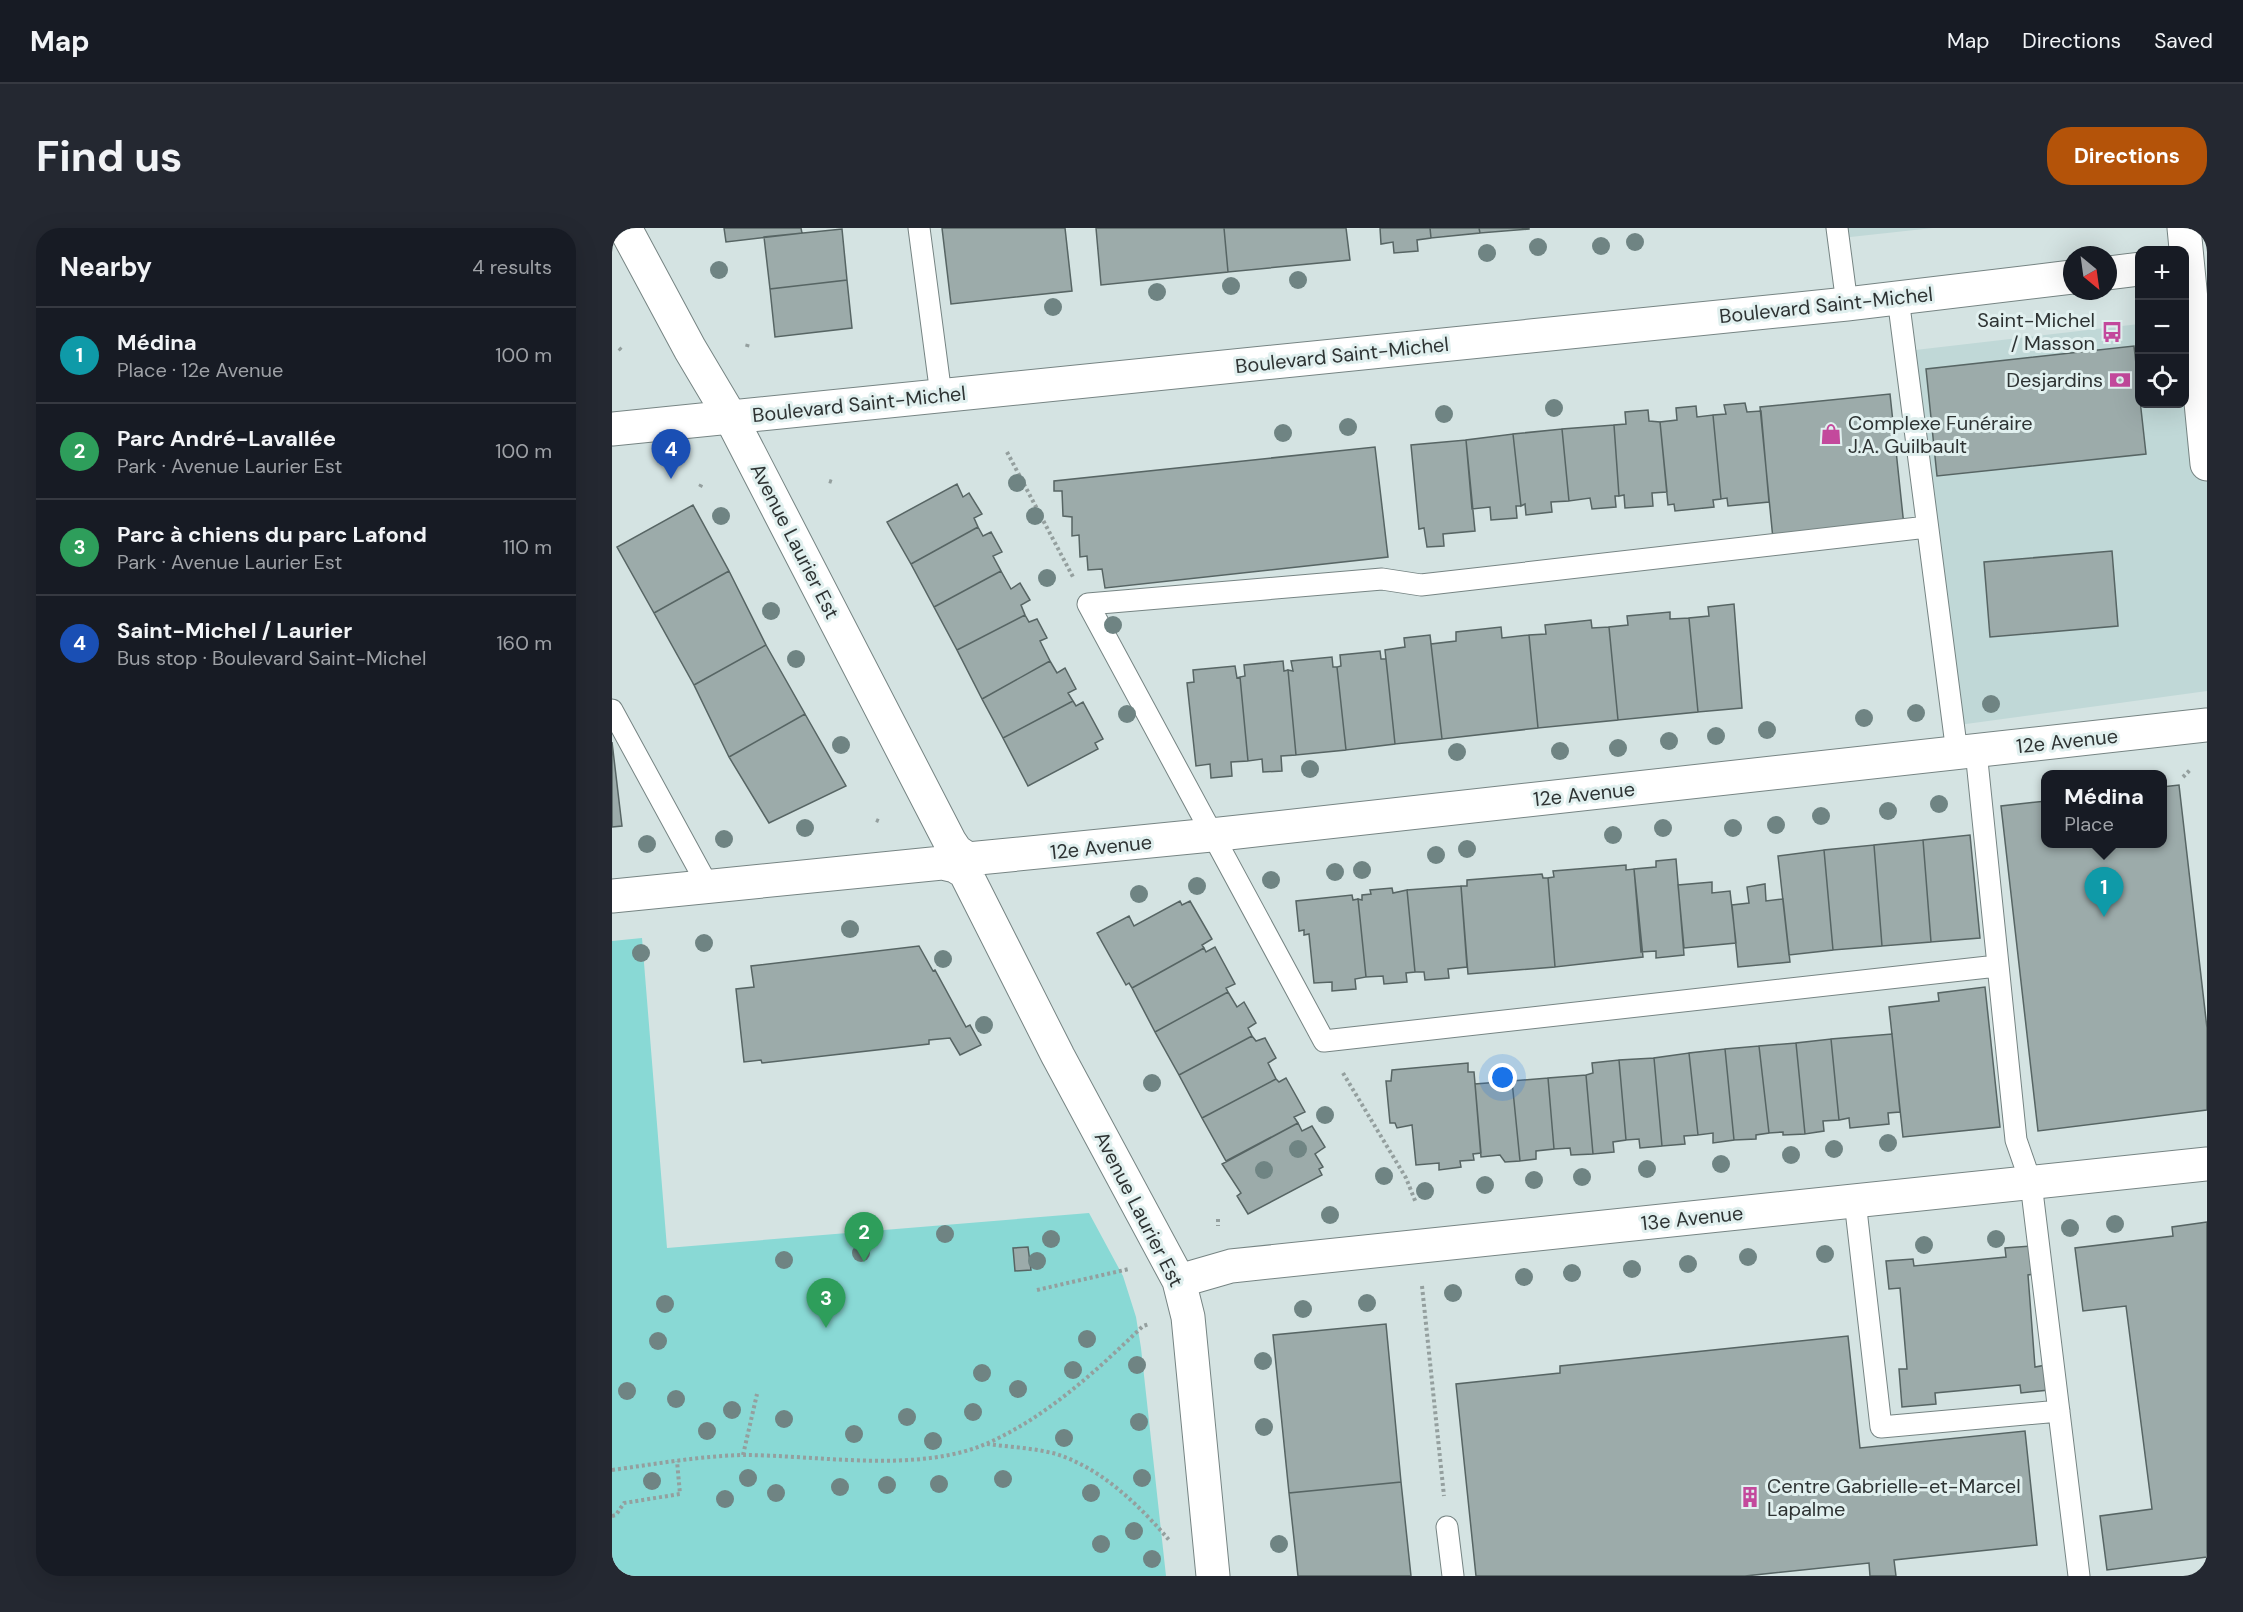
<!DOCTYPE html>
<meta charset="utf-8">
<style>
body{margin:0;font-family:"DM Sans",sans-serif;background:#242831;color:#f1f3f6}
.controls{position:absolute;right:18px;top:18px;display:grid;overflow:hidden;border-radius:12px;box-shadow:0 6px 24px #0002}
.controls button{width:54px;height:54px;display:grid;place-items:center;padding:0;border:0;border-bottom:2px solid #363941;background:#171b24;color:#f1f3f6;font:30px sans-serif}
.compass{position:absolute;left:1451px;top:18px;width:54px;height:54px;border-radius:50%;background:#171b24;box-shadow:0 6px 24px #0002;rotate:151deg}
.you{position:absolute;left:891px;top:850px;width:21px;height:21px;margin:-15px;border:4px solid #fff;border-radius:50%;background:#1a73e8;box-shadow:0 0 0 9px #1a73e833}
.badge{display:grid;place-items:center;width:39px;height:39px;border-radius:50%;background:#b45309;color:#fff;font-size:20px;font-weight:700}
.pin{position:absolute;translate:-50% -50px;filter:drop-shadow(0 2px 3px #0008)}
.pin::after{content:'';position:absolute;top:32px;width:21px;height:18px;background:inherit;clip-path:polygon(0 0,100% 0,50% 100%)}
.popup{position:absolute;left:1429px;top:542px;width:126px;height:78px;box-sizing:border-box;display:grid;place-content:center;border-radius:12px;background:#171b24;filter:drop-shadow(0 2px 4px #0005);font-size:20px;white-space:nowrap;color:#9ea1a6}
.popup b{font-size:22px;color:#f1f3f6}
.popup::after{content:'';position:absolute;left:50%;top:100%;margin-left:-12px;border:12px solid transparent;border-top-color:#171b24}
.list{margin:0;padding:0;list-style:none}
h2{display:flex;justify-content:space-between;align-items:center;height:78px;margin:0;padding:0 24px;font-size:26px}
h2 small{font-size:20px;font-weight:400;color:#9ea1a6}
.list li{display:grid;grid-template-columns:39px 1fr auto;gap:18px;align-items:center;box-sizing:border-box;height:96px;padding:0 24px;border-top:2px solid #363941}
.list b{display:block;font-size:22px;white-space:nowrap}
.list p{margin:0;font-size:20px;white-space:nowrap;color:#9ea1a6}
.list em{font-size:20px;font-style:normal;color:#9ea1a6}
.icon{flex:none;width:33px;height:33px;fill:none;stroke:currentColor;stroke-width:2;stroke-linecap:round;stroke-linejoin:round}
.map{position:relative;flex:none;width:1595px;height:1348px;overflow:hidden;border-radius:24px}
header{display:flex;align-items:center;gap:36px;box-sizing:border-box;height:84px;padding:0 30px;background:#171b24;border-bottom:2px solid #363941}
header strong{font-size:28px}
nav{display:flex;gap:33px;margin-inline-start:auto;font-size:21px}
.intro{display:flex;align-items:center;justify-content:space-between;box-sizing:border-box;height:144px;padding:0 36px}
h1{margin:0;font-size:42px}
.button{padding:15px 27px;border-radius:24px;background:#b45309;color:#fff;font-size:21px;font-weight:700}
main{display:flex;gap:36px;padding:0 36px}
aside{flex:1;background:#171b24;border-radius:24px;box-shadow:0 6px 24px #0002}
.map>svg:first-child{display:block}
.built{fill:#c0d8d7}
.green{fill:#89d9d5}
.building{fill:#9cabaa;stroke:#576564;stroke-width:1.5}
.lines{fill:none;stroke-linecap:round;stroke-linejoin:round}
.lane-casing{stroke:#768483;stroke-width:23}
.street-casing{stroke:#768483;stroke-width:35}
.secondary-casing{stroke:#768483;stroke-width:35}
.path{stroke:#949f9e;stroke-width:4;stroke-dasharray:3 3;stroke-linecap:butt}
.lane{stroke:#fff;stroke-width:21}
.street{stroke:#fff;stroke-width:33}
.secondary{stroke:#fff;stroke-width:33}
.tree{fill:#6f8483}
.labels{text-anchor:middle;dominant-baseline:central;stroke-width:6;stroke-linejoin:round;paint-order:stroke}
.street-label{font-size:20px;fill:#2e3333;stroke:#e1f0ef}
.poi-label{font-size:20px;fill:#2e3333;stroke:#e1f0ef;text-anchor:end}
</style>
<header>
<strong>Map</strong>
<nav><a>Map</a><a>Directions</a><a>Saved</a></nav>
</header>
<div class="intro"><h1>Find us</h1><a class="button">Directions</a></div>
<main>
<aside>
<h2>Nearby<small>4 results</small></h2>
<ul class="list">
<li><span class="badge" style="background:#0f9aa8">1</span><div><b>Médina</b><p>Place · 12e Avenue</p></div><em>100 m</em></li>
<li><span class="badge" style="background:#2e9e5b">2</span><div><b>Parc André-Lavallée</b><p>Park · Avenue Laurier Est</p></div><em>100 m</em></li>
<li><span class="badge" style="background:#2e9e5b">3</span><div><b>Parc à chiens du parc Lafond</b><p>Park · Avenue Laurier Est</p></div><em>110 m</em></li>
<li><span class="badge" style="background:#1a4fb4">4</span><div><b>Saint-Michel / Laurier</b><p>Bus stop · Boulevard Saint-Michel</p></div><em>160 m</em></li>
</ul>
</aside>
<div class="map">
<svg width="1595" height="1348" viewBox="0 0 1595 1348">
<rect width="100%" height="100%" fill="#d4e3e2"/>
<path class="built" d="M1218,0H1321L1220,11Z
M1595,89V463L1332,499L1286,124L1527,96L1528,176H1572L1573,91Z"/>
<path class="green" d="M30,710L55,1020L477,985L511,1048L524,1089L529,1120L554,1348H0V713Z"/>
<path class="building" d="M112,0H189L190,5L114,14Z
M330,0H453L460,63L339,76Z
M484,0H612L616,44L489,57Z
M612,0H734L738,32L616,44Z
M768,0H818L819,10L805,12L806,23L782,25L781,14L769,16Z
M818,0H867L868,5L819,10Z
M867,0H917V1L868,5Z
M230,1L235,52L158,61L152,9Z
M235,52L240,100L163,109L158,61Z
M1522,118L1534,226L1325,248L1314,141Z
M1278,166L1292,298L1161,311L1148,179Z
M1133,175L1135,184L1149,183L1157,274L1116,278L1115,270L1109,271L1101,187L1114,186L1112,177Z
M1084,178L1085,189L1101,187L1109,271L1101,272L1102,279L1063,283L1062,276L1056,277L1048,194L1065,192L1064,180Z
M1036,182L1037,193L1048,194L1055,264L1040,265L1041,278L1013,280L1012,267L1007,268L1002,197L1014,196L1013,184Z
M1002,197L1007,268H1003L1004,279L980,281L978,270L957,273L950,201Z
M950,201L957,273L939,274L940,284L914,287L913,276L909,278L901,206Z
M901,206L909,278H904L905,290L879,292L878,279L860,281L854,212Z
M854,212L863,303L831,306L832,318L815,319L812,300L807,301L799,217Z
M763,219L776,329L493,360L490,341L476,342L475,328L468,329L467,307L460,308V289L451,288L450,263H442V253Z
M345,256L351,269L357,265L370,286L362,290L366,299L299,336L275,294Z
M81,277L117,343L42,385L5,319Z
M366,299L371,308L379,304L390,324L381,328L389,343L322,379L299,336Z
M1500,323L1506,398L1378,409L1372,334Z
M117,343L154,417L82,457L42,385Z
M389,343L399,361L408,355L418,372L409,377L413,387L345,422L322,379Z
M1122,376L1130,480L1086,484L1077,390L1097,388L1096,379Z
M1058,384V391L1077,390L1086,484L1006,492L997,399L1016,397L1015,388Z
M413,387L417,394L425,391L435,410L428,413L438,433L370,471L345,422Z
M979,392L980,400L997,399L1006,492L926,500L917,407L934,406L933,397Z
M889,399L890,410L917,407L926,500L830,511L819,416L844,413V404Z
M818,407L830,511L783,516L773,422L793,419L792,410Z
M154,417L193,486L117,529L82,457Z
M768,423L769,431H774L783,516L734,522L725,439L729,438L728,427Z
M720,429L721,439H725L734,522L684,527L676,442L681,443L679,433Z
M438,433L445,445L453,440L464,461L456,465L461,473L391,510L370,471Z
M671,433L672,443L676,442L684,527L669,528L670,543L651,544L650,531L636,533L628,449L633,448L632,437Z
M623,438L625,450L628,449L636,533L619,534L620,548L599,550L598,536L584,538L575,455L582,454L581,442Z
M461,473L464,478L471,474L491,511L483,515L486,521L416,558L391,510Z
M193,486L234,558L157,595L117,529Z
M0,514L10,598L0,599Z
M1567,557L1595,800V882L1426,903L1389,578L1434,573V616H1550V559Z
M1358,607L1368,710L1319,714L1311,612Z
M1311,612L1319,714L1270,718L1262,617Z
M1262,617L1270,718L1221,722L1212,622Z
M1212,622L1221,722L1177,727L1166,628Z
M1064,631L1072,727L1044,730V723L1029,724L1022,641L1044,639V633Z
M1014,637V642L1022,641L1031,729L943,739L936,650L942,649L941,643Z
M930,646L931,650H936L943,739L856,746L849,658H855V652Z
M1100,654V665L1118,663L1124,715L1072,720L1066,657Z
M1153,656L1154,673L1171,671L1178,734L1126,739L1120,677L1137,675L1135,659Z
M849,658L855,739L836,741L837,750L813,752L812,744H803L795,662Z
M780,660L781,665L795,662L803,744L794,745L795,754L772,756L771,748L754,749L746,671L750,672V667L759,666L758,662Z
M740,667L741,672L746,671L754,749L743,751L744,761L720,763V754L702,755L697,706L692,707V702L687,703L684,673Z
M568,673L570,677L578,673L600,711L590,717L592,720L520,760L517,755L514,757L485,705L517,688L522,698Z
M307,718L321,743L323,742L354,799L358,797L369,817L348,827L338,810L317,812V816L150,835L149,832L132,834L124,761L142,759L139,738Z
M603,719L623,756L614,760L616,764L543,804L520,760L592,720L594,724Z
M1373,759L1388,899L1291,909L1277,779L1327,773L1326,765Z
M616,764L625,779L632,774L644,795L636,800L640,808L567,847L543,804Z
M1280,806L1288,884L1276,885L1277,896L1238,900L1237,890L1227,892L1219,811Z
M640,808L644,813L653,810L664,830L656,835L664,851L590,890L567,847Z
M1219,811L1227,892L1211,893L1212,903L1193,906L1184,815Z
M1184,815L1193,906L1171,907V904L1157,905L1147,818Z
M1147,818L1157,905L1144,907V911L1122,912L1113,821Z
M1113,821L1122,912L1101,915V905L1086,907L1077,825Z
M1077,825L1086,907L1072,908L1073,916L1050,918L1042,830Z
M1042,830L1050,918L1028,920L1027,911L1014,912L1007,832Z
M1007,832L1014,912L1001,914L1002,924L981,926L974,847L981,845L980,835Z
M856,835V844H862L869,925L861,926L862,932L848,933L849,939L827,942V935L804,937L800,897L785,900L783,895H778L774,853H779L780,842Z
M974,847L981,926L959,927L958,920L942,921L936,850Z
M674,850L693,884L682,889L686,895L614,933L590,890L664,851L667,854Z
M936,850L942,921L924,923V931L908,933L900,853Z
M900,853L908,933L893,934L888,927L869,929L863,856Z
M686,895L690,903L700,898L713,919L703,926L711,939L707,941L710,947L636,986L625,968L629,965L610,936Z
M1595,994V1329L1495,1342L1488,1288L1540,1281L1514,1078L1471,1083L1463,1020L1561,1008L1560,999Z
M1419,1018L1422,1046L1416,1047L1423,1139L1434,1137L1437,1162L1409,1165L1408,1157L1323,1165L1324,1176L1290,1179L1287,1141H1295L1288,1060L1277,1061L1274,1033L1301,1031L1302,1038L1394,1029L1393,1020Z
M416,1019L419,1042L403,1043L401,1020Z
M774,1096L789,1254L677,1265L661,1107Z
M1236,1108L1248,1220L1413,1203L1425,1317L1282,1332L1284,1348H1258L1257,1335L1133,1348H864L844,1156L948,1145V1138Z
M789,1254L799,1348H686L677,1265Z"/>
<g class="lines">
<defs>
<path id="lane" d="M307,0L329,167
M1225,0L1235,76
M1286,70L1345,525
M1315,299L809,357L770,351L476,376L712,813L1385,738
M0,482L96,658
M1364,523L1404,912L1419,955L1467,1348
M1243,973L1269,1199L1447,1183
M835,1299L841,1348"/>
<path id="street" d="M13,0L78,121L119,190L338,614L344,623L356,631L599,607L1595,497
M0,668L330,635L343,638L353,644L446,828L567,1053L576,1089L601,1348
M567,1053L619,1038L1595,936"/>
<path id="secondary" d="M1572,0L1595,236
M1496,45L1528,41
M0,201L1235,76L1460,49"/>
</defs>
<use href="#lane" class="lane-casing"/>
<use href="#street" class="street-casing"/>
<use href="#secondary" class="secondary-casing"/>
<path class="path" d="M1527,111H1528
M135,119L136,115
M7,120L10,123
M395,224L461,349
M217,253L220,254
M88,259L90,255
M1571,549L1578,542
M264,592L269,594
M731,845L794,950L804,975
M606,991V998
M810,1058L832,1268
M425,1062L517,1041
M375,1216C398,1219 422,1220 444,1226C489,1240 527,1277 557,1312
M131,1227L145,1166
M0,1242C44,1236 87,1228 131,1227C207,1227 306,1246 376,1215C436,1188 484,1143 531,1098L537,1096
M0,1288L4,1287L12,1275L68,1266L65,1233"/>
<use href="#lane" class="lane"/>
<use href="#street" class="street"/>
<use href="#secondary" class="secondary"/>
</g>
<g class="tree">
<circle cx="1023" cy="14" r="9"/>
<circle cx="989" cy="18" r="9"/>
<circle cx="926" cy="19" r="9"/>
<circle cx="875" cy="25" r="9"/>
<circle cx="107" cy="42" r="9"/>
<circle cx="686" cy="52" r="9"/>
<circle cx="619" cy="58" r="9"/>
<circle cx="545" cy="64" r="9"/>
<circle cx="441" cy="79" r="9"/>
<circle cx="942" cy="180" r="9"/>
<circle cx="832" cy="186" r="9"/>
<circle cx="736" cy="199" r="9"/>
<circle cx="671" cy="205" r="9"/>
<circle cx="405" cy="255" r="9"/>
<circle cx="109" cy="288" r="9"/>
<circle cx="423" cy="288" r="9"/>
<circle cx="435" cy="350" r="9"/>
<circle cx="159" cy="383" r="9"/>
<circle cx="501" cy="397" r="9"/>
<circle cx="184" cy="431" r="9"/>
<circle cx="1379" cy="476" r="9"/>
<circle cx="1304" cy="485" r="9"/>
<circle cx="515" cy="486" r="9"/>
<circle cx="1252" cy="490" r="9"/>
<circle cx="1155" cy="502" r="9"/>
<circle cx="1104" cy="508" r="9"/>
<circle cx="1057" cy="513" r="9"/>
<circle cx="229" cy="517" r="9"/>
<circle cx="1006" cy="520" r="9"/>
<circle cx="948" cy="523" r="9"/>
<circle cx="845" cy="524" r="9"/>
<circle cx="698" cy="541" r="9"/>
<circle cx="1327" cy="576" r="9"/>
<circle cx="1276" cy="583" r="9"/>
<circle cx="1209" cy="588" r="9"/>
<circle cx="1164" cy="597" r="9"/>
<circle cx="193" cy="600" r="9"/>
<circle cx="1051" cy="600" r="9"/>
<circle cx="1121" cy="600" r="9"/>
<circle cx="1001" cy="607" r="9"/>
<circle cx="112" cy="611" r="9"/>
<circle cx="35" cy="616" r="9"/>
<circle cx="855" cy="621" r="9"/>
<circle cx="824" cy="627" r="9"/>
<circle cx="750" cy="642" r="9"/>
<circle cx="723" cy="644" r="9"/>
<circle cx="659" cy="652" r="9"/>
<circle cx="585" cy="658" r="9"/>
<circle cx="527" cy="666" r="9"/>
<circle cx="238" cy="701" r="9"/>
<circle cx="92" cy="715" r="9"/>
<circle cx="29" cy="725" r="9"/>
<circle cx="331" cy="731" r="9"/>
<circle cx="372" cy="797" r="9"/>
<circle cx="540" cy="855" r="9"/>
<circle cx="713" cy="887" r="9"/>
<circle cx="1276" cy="915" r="9"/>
<circle cx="686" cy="921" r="9"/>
<circle cx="1222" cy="921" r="9"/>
<circle cx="1179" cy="927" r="9"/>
<circle cx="1109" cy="936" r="9"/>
<circle cx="1035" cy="941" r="9"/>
<circle cx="652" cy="942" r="9"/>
<circle cx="772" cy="948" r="9"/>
<circle cx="970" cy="949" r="9"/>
<circle cx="922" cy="952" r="9"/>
<circle cx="873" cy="957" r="9"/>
<circle cx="813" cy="963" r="9"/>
<circle cx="718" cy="987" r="9"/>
<circle cx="1503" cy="996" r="9"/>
<circle cx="1458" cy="1000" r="9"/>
<circle cx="333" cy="1006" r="9"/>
<circle cx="439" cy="1011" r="9"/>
<circle cx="1384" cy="1011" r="9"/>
<circle cx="1312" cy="1017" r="9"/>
<circle cx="249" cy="1025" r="9"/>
<circle cx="1213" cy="1026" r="9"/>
<circle cx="1136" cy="1029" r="9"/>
<circle cx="172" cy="1032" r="9"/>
<circle cx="425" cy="1033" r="9"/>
<circle cx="1076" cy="1036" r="9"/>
<circle cx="1020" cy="1041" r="9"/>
<circle cx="960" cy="1045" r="9"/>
<circle cx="912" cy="1049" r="9"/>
<circle cx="841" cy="1065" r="9"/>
<circle cx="755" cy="1075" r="9"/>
<circle cx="53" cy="1076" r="9"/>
<circle cx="691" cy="1081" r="9"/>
<circle cx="475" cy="1111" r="9"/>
<circle cx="46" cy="1113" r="9"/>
<circle cx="651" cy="1133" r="9"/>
<circle cx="525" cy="1137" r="9"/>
<circle cx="461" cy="1142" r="9"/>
<circle cx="370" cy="1145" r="9"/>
<circle cx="406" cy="1161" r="9"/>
<circle cx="15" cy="1163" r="9"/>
<circle cx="64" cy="1171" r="9"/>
<circle cx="120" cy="1182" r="9"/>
<circle cx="361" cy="1184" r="9"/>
<circle cx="295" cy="1189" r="9"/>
<circle cx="172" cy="1191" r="9"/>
<circle cx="527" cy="1194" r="9"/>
<circle cx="652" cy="1199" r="9"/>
<circle cx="95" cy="1203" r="9"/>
<circle cx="242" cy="1206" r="9"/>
<circle cx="452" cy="1210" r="9"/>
<circle cx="321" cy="1213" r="9"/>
<circle cx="136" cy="1250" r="9"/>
<circle cx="530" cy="1250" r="9"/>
<circle cx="391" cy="1251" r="9"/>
<circle cx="40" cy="1253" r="9"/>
<circle cx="327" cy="1256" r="9"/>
<circle cx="275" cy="1257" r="9"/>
<circle cx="228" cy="1259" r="9"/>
<circle cx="164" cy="1265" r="9"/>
<circle cx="479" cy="1265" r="9"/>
<circle cx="113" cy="1271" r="9"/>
<circle cx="522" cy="1303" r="9"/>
<circle cx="489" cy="1316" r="9"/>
<circle cx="667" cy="1316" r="9"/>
<circle cx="540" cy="1331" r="9"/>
</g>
<defs>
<symbol id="bus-bare" viewBox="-9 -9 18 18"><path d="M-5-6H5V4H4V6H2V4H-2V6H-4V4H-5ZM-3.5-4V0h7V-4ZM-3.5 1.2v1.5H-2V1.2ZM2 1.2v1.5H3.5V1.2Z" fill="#c3499c" stroke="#e1f0ef" stroke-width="2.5" paint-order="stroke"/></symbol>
<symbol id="bank-bare" viewBox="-9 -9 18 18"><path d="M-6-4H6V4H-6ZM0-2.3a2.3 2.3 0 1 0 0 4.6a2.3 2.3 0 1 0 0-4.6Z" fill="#c3499c" stroke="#e1f0ef" stroke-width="2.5" paint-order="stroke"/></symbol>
<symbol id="shop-bare" viewBox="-9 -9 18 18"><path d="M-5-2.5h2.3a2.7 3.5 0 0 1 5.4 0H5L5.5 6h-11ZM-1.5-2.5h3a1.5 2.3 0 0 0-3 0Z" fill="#c3499c" stroke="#e1f0ef" stroke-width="2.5" paint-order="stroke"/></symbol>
<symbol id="building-bare" viewBox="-9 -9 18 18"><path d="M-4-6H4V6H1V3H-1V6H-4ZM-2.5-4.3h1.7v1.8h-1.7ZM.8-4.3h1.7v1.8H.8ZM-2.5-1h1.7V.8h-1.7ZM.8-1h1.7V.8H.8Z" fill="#c3499c" stroke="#e1f0ef" stroke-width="2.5" paint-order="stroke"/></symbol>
</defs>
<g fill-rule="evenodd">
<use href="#bus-bare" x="1485" y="89" width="30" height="30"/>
<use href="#bank-bare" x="1493" y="137" width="30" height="30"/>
<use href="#shop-bare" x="1204" y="191" width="30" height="30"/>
<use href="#building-bare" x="1123" y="1254" width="30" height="30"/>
</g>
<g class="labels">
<g class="street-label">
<text transform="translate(1214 77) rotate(-6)">Boulevard Saint-Michel</text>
<text transform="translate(730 127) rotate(-6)">Boulevard Saint-Michel</text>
<text transform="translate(247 176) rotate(-6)">Boulevard Saint-Michel</text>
<text transform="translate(183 313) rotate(63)">Avenue Laurier Est</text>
<text transform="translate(1455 513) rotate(-6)">12e Avenue</text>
<text transform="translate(972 566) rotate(-6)">12e Avenue</text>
<text transform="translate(489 619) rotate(-6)">12e Avenue</text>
<text transform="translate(527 981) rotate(63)">Avenue Laurier Est</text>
<text transform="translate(1080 990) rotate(-6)">13e Avenue</text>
</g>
<g class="poi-label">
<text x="1483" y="92">Saint-Michel<tspan x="1483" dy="23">/ Masson</tspan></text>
<text x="1491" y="152">Desjardins</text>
<text x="1236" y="195" text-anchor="start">Complexe Funéraire<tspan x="1236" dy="23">J.A. Guilbault</tspan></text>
<text x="1155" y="1258" text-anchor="start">Centre Gabrielle-et-Marcel<tspan x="1155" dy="23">Lapalme</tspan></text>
</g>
</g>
</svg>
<div class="controls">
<button>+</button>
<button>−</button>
<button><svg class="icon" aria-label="locate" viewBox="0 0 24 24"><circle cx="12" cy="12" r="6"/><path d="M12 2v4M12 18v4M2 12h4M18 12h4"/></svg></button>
</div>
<svg class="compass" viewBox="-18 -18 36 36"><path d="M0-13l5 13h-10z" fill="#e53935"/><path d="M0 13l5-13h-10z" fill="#9ea1a6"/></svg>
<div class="you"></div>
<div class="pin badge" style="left:1492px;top:689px;background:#0f9aa8">1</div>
<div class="popup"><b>Médina</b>Place</div>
<div class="pin badge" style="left:252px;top:1034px;background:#2e9e5b">2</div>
<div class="pin badge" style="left:214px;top:1100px;background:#2e9e5b">3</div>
<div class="pin badge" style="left:59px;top:251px;background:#1a4fb4">4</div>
</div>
</main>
